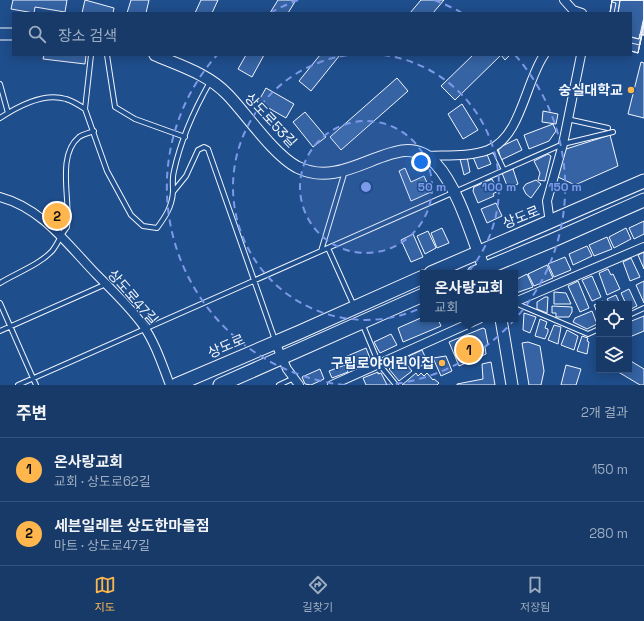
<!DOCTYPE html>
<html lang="ko">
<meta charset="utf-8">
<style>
body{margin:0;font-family:"Space Grotesk","Noto Sans KR",sans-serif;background:#20416f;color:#f1f3f6}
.controls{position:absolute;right:12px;bottom:12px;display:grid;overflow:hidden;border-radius:0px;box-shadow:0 2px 10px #0003}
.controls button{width:36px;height:36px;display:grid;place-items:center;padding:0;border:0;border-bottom:1px solid #36547d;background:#173a69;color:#f1f3f6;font:20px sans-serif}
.you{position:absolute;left:421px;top:162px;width:14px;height:14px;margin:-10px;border:3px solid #fff;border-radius:50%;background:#1a73e8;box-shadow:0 0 0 6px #1a73e833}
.badge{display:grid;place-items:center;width:26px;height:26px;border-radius:50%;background:#ffb74d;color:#111;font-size:13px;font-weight:700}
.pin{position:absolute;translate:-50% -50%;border:2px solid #fff;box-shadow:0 1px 4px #0006}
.popup{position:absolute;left:420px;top:270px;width:98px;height:52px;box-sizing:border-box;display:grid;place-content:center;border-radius:0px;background:#173a69;filter:drop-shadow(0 1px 3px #0005);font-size:13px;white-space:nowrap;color:#9eadc0}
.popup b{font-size:15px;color:#f1f3f6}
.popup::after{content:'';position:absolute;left:50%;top:100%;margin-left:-8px;border:8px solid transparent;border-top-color:#173a69}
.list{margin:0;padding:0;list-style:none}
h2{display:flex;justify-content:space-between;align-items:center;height:52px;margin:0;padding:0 16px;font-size:17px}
h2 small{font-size:13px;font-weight:400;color:#9eadc0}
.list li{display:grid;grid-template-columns:26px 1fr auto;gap:12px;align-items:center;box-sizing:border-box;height:64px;padding:0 16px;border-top:1px solid #36547d}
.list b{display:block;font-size:15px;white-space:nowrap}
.list p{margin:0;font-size:13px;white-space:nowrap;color:#9eadc0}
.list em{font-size:13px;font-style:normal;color:#9eadc0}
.icon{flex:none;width:22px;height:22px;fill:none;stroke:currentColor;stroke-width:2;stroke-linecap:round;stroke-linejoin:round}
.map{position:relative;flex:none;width:644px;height:385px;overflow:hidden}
.search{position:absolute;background:#173a69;box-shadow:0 2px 10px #0003;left:12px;right:12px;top:12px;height:44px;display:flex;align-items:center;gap:10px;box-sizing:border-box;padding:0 14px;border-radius:0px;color:#9eadc0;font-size:15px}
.sheet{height:180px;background:#173a69}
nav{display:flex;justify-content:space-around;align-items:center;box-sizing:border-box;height:56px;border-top:1px solid #36547d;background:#173a69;font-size:11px;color:#9eadc0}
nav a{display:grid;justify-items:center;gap:2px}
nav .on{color:#ffb74d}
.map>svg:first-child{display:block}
.building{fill:#3563a3;stroke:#f2f6ff}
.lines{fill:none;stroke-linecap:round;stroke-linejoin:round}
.lane-casing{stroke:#f2f6ff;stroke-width:6}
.street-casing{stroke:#f2f6ff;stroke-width:10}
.secondary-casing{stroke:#f2f6ff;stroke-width:13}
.primary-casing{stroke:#f2f6ff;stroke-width:15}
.lane{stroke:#1f4e8c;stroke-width:4}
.street{stroke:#1f4e8c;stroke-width:8}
.secondary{stroke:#1f4e8c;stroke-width:11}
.primary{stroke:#1f4e8c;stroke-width:13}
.ring{fill:none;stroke:#7d9aea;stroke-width:2;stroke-dasharray:7 5}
.poi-dot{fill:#ffb74d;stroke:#1f4e8c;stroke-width:1.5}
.labels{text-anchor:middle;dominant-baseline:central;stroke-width:3;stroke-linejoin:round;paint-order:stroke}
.poi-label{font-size:14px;font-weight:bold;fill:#f2f6ff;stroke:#1f4e8c;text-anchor:end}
.street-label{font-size:14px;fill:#f2f6ff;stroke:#1f4e8c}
.centre{fill:#7d9aea;stroke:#1f4e8c;stroke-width:2}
.ring-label{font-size:12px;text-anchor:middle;font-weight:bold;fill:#7d9aea;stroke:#1f4e8c;stroke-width:3;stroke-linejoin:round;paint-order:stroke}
</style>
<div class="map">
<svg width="644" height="385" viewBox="0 0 644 385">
<rect width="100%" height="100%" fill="#1f4e8c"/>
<path class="building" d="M13,0H67L65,12L35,7L34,13L11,9Z
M85,0L114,8L113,13H82Z
M131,0H149L146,13H127Z
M201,0H218L212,13H195Z
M278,0H296L288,13H270Z
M421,0H444L433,13H410Z
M612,0H644V35H642L638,53L631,51V13H610Z
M612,0H644V23L640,45L631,43V13H614L616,3L612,2Z
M612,0H644V23L638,53L631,51V13H610Z
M612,0H644V18L638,53L631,51V13H610Z
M620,0H644V35L640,34L639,39L631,37V13H618Z
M620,0H644V17L639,39L631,37V13H618Z
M44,55H86L85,64L43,59Z
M246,55H264L252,77L238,69Z
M320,55H340L311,91L299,81Z
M473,55H510L505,60L501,55L455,100L441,86Z
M641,62L644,63V118L628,114Z
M397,78L408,91L341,150L330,137Z
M266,88L294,104L286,118L258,102Z
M462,104L478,130L463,139L448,114Z
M543,111L558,114L556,124L542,122Z
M305,112L326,137L313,147L293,122Z
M553,124L556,131L549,141L529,149L524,135Z
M610,135L618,166L575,185L558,177L563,150Z
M517,139L522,150L501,160L498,148Z
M486,152L491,164L478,169L473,157Z
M548,154L551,156L545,181L538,180L540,173L534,161Z
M467,157L470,172L464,175L460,159Z
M405,168L411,182L424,176L431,192L411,201L399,171Z
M513,169L518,184L508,188L502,173Z
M492,179L498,191L493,194L494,196L478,203L473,191L474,187Z
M536,180L541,184L531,198L526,194L523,188L526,184Z
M496,203L502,216L487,223L481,209Z
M644,221V234L634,239L629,228Z
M442,228L449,243L437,248L431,233Z
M626,228L631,239L614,248L609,237Z
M428,231L436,248L425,254L417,236Z
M413,234L423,257L411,262L401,240Z
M607,237L612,249L594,256L589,245Z
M587,246L592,256L573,265L569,254Z
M644,252V269L638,255Z
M565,257L571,270L554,277L548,264Z
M631,258L640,277L630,281L623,262Z
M547,265L553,278L534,286L528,274Z
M608,269L611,275L613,274L620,289L607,295L599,273Z
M527,274L533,287L516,293L515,280Z
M592,276L601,297L592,301L582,280Z
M578,281L589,308L580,312L568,286Z
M644,281V303L636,285Z
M629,289L637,306L629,310V304H626L621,293Z
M554,292L566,293L571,304H554Z
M616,295L620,304H610L607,299Z
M545,297H548L547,313L537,309V302Z
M603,301L604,304H599V317L594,305Z
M552,306L572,307V312L569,317H556V313H552Z
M592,311L597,324L587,329L573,322L575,318Z
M524,313L536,317L530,333L523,330Z
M644,316V331L632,336L629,329V322Z
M423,317V319H438L441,326L403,342L398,328Z
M540,319L547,322L545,328L548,329V332L545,339L535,336Z
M554,325L561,327L558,344L548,340Z
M483,328L485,329L488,344L485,347L486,354L459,366L449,342Z
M567,330L578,336L574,350L561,345Z
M391,334L397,345L380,353L374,342Z
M582,336L588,338L587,341L589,342L587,354L577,351Z
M528,342L540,346L544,371L541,385H529L522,343Z
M366,348L371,361L351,370L345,357Z
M422,350L428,363L421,366L414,365L409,356Z
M446,356L452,371L441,376L433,358Z
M629,360L644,369V385H640L615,370H629Z
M398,362L404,365L406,364L412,371L399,381L389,369Z
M491,362L495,385H457V384L483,379L482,364Z
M345,365L348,372L332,378L329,371Z
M566,365L581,369L576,385H561Z
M320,369L324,379L311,385L305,384L302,377Z
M378,372V374L381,373L387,385H366L363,378Z
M416,373L418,376L421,373L424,376L427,373L433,380L434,379L439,383L437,385H402Z"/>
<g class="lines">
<defs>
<path id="lane" d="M91,55L85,109L107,171L131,215L143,226L157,228C165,217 172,207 173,192C173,184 172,178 174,171C181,139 194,110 210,82
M107,55L115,107L135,119L185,137
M0,84L8,113
M0,118C18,106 44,92 66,99C73,101 79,105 85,109
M567,119L608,128
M493,147L504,170
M173,192L186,176L198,150L204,147L208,149L275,340
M328,248L354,306
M321,251L345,171
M0,283C16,273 39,265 52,251C58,244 61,234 67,227C71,200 56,156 79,137C83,134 89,133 94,131
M0,303L36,385
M515,303L588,334L599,329
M629,315L644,308
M362,323L379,364L396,385
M0,331L106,284
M18,385L563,144L613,132
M279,385L294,378"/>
<path id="street" d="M564,0L573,10L582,13
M427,156C446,155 469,157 488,150C521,137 525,83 544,55
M0,197C42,208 67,244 96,274C112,290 129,306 142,324C155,342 162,364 170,385
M550,223L547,201L563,144L581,55
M515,302L644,247
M275,342L287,369L299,385
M332,385L479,319"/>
<path id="secondary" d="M0,34H13
M155,55C181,66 208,74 228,95C248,116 273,154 297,167C350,194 399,122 436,164C459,189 473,241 486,273
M501,319L512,385"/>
<path id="primary" d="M431,273L644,181
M474,273L551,241L644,200
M176,385L300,332L423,277
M220,385L423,295"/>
</defs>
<use href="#lane" class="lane-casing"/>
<use href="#street" class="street-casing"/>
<use href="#secondary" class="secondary-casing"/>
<use href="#primary" class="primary-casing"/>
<use href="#lane" class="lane"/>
<use href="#street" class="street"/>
<use href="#secondary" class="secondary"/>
<use href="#primary" class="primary"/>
</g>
<circle cx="366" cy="187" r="66" fill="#7d9aea" fill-opacity=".12"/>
<g class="ring">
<circle cx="366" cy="187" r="66"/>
<path d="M383 55A133 133 0 1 1 349 55"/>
<path d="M345 385A199 199 0 0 1 217 55M270 13A199 199 0 0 1 298 0M434 0A199 199 0 0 1 462 13M515 55A199 199 0 0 1 387 385"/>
</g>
<g class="poi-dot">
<circle cx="631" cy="90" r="4"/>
<circle cx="442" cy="363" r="4"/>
</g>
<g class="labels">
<g class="poi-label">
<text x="623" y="90">숭실대학교</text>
<text x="434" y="363">구립로야어린이집</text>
</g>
<g class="street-label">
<text transform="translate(271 120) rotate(47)">상도로53길</text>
<text transform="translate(521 217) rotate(-22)">상도로</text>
<text transform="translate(133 297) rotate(49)">상도로47길</text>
<text transform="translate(226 346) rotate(-23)">상도로</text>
</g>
</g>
<circle cx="366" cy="187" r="6" class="centre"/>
<g class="ring-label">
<text x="432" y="191">50 m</text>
<text x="499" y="191">100 m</text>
<text x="565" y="191">150 m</text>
</g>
</svg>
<div class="controls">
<button><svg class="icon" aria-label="locate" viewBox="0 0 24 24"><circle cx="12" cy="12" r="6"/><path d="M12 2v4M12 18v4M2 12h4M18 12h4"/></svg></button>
<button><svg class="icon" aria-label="layers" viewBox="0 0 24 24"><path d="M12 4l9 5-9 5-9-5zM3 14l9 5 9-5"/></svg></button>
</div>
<div class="you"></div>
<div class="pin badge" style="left:469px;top:350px">1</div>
<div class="popup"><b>온사랑교회</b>교회</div>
<div class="pin badge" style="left:57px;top:216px">2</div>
<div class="search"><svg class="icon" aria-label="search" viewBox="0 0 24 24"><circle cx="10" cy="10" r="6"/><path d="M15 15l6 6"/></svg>장소 검색</div>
</div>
<section class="sheet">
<h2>주변<small>2개 결과</small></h2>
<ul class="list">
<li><span class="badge">1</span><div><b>온사랑교회</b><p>교회 · 상도로62길</p></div><em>150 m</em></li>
<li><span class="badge">2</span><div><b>세븐일레븐 상도한마을점</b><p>마트 · 상도로47길</p></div><em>280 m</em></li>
</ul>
</section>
<nav>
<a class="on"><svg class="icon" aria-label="map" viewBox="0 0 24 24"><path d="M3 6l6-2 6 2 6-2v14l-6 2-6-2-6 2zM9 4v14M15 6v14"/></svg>지도</a>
<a><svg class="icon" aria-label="directions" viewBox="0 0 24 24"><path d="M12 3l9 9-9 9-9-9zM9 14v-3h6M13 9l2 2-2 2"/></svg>길찾기</a>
<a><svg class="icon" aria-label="saved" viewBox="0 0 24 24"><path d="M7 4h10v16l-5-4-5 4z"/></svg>저장됨</a>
</nav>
